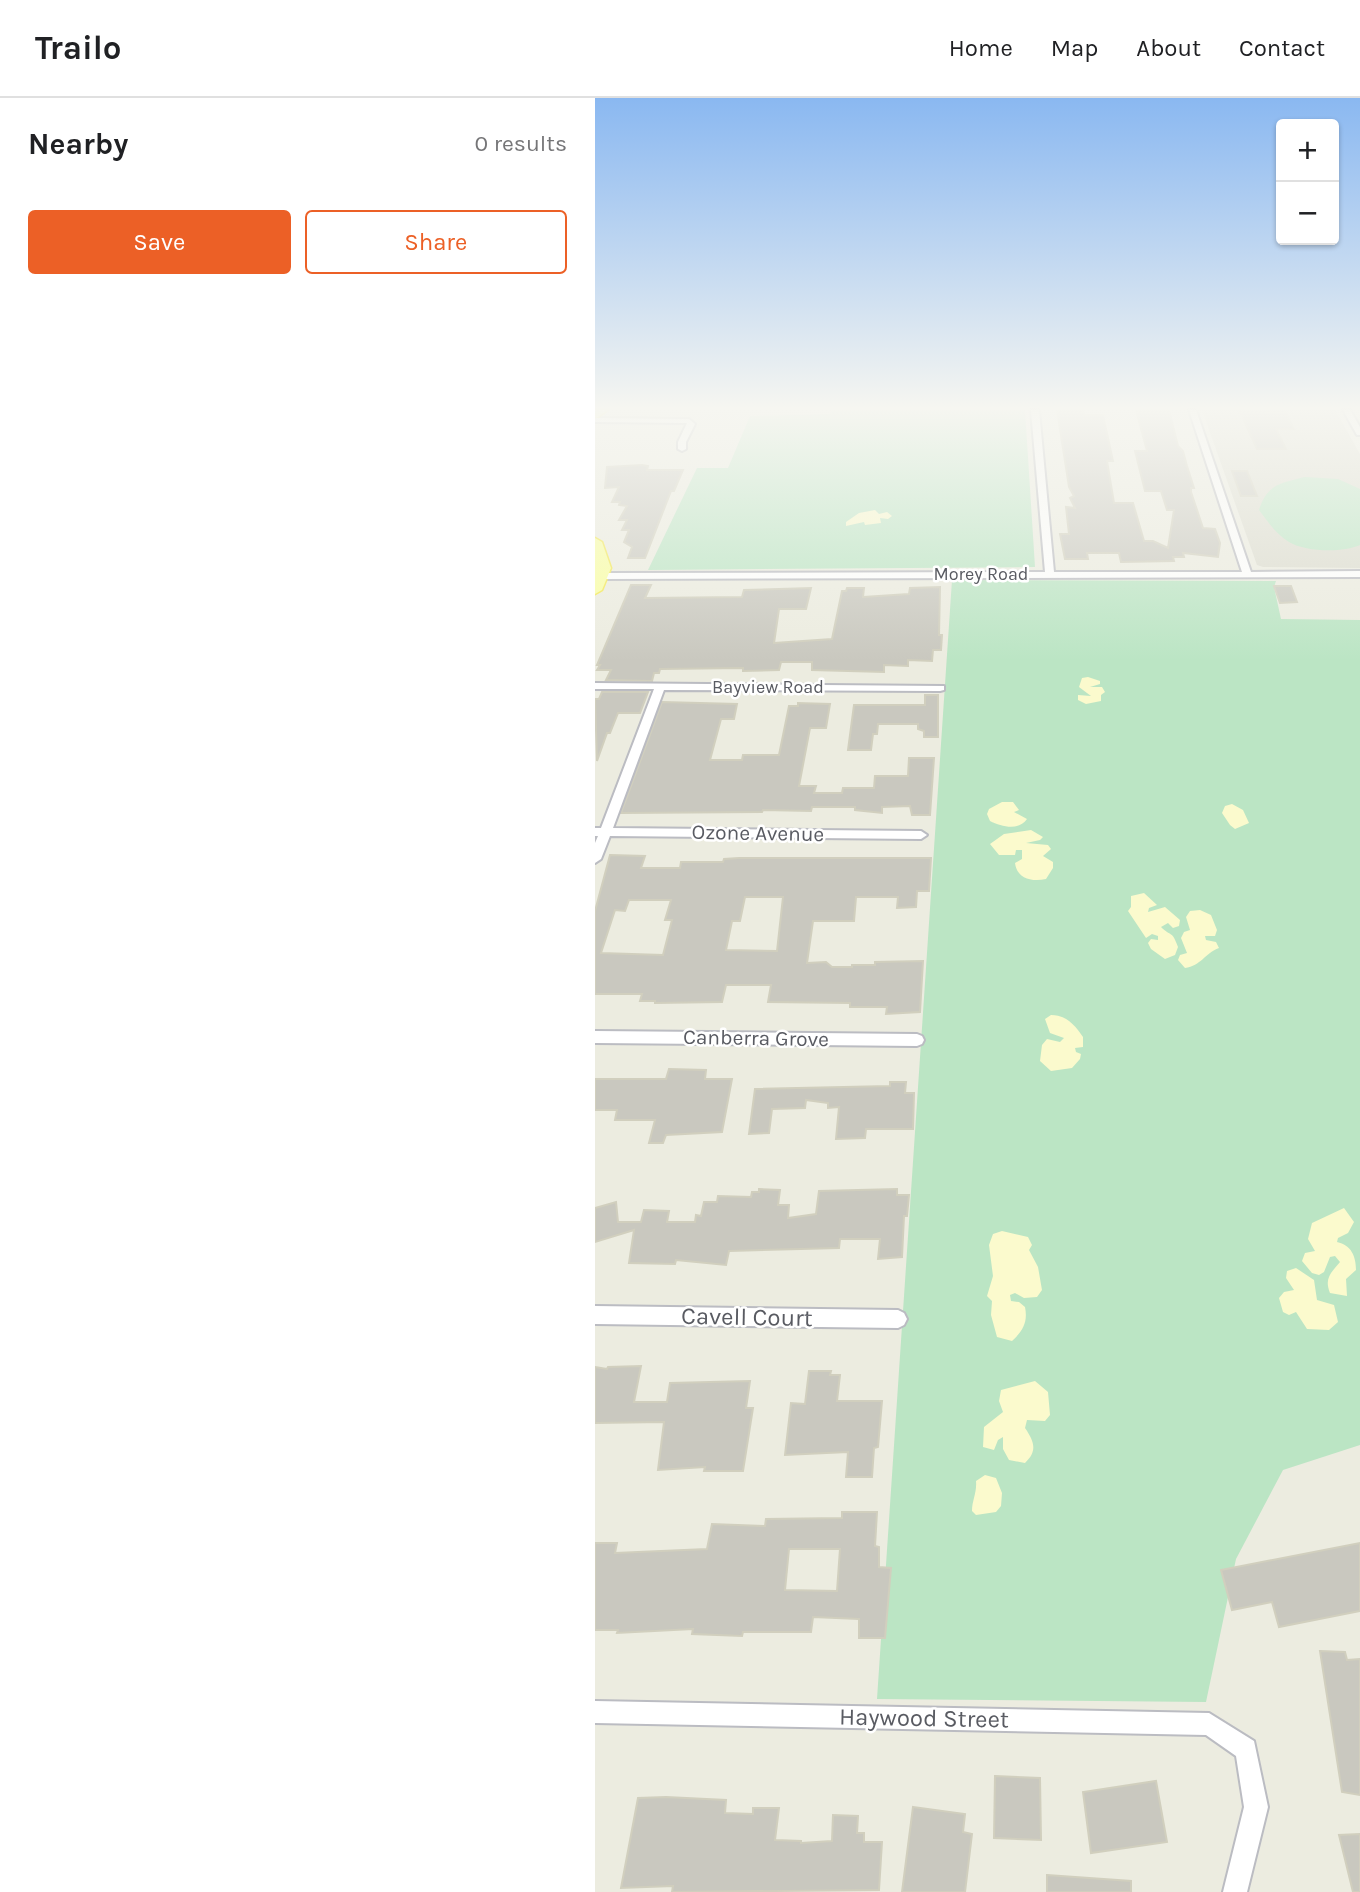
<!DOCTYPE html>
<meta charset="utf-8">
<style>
body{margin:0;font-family:Karla,sans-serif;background:#f2f2f2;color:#202124}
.controls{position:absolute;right:21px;top:21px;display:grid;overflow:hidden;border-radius:7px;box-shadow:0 2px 5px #0004}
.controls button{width:63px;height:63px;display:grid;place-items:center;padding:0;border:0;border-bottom:2px solid #e0e0e0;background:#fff;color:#202124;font:35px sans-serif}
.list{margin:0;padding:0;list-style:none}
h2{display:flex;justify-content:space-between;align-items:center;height:91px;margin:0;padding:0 28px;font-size:30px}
h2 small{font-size:23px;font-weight:400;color:#757577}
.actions{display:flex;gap:14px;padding:21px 28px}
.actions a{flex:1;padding:16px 0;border:2px solid #ec6026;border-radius:7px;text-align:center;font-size:24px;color:#ec6026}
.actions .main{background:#ec6026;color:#fff}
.map{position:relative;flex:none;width:765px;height:1794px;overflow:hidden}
header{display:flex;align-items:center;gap:42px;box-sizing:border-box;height:98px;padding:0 35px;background:#fff;border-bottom:2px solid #e0e0e0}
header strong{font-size:33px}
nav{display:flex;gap:38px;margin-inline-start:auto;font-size:24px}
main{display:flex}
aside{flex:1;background:#fff}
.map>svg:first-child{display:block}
.education{fill:#dcdccf}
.green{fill:#bbe5c4}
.sand{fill:#fbfacd}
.building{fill:#c9c8bf;stroke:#d1cfbe;stroke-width:2;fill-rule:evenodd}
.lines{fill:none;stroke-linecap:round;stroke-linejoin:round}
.street-casing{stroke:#bbbcc2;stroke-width:4}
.primary-casing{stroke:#f4e952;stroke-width:3}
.street{fill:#fff;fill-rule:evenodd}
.primary{fill:#faffa2;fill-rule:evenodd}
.labels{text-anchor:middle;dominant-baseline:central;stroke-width:5;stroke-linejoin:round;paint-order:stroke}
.far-street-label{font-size:18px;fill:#595b62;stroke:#fff}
.street-label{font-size:21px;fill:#595b62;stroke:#fff}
.near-street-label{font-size:24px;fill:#595b62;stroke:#fff}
</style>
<header>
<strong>Trailo</strong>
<nav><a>Home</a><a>Map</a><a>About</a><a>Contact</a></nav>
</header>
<main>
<aside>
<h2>Nearby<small>0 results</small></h2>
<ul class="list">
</ul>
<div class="actions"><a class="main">Save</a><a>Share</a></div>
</aside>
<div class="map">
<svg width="765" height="1794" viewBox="0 0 765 1794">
<rect width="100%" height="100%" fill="#ecece0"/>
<path class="education" d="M607,312H740L765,356V470L668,469L662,467Z"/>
<path class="green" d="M236,312H430L440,469L53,472L102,370H133L155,318L235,316Z
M710,379L743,381L765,391V447C747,455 711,454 694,444C681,436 673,424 664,412C672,386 686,385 710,379Z
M357,482L681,483L679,489L686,521L765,522V1347L688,1372L641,1461L611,1604L282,1601Z"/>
<path class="sand" d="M280,412L284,416L292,414L297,418L293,421L285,420L286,425L270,427L269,424L251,428V424L264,415Z
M493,579L505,583V586L495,589H507L510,594L506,597V603L491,606L483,602V597L496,598L484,589L487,580Z
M407,704H418L424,712L419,714L432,721C424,733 407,729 395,723L392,716L394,711Z
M637,706L648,712L654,725L640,731L635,727L627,715L630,708Z
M436,732L448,739L445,742L431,745L453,747L456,751L448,758L458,764V770L451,781C437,784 422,781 420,765L427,761V752H421L420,757H404L395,746L409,736Z
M549,795L562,807L554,810L553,814L570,809L585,822L584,828L578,830L573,825L566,829C576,839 577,832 583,849L580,857L570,861L556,851L553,845L556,841L563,842V838L557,836L551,840L533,813L536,809V798Z
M605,812L616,817L622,832L620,838H610L611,842L621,844L624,850C610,855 606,868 590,870L583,862L585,857L592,855L586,840L589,834L595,832L591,819L595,813Z
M456,917C471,917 480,927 488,939V949L480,950L481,954L486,956L485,961L477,970L456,973L445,963L447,947L452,941L465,944L469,940L455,935L450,921Z
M749,1110L759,1124L753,1135L743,1140L742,1144C756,1147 761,1158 761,1172L751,1181L752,1198L735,1195C729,1180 736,1175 745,1164L740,1158L735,1159L729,1174L724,1177L717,1175L707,1163L710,1155L720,1153L713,1141L717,1125Z
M407,1133L433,1139L437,1147L434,1152L443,1169L447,1192L442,1199L429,1200L420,1195L415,1197L416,1203L424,1204L430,1209C433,1224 428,1233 417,1243L402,1239L396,1217L397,1203L392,1198L398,1178L394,1147L398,1136Z
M701,1170L719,1182L722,1202L739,1207L743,1224L734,1232L712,1231L701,1214L694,1217L688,1214L684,1200L689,1194L699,1192L691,1180L692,1173Z
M440,1283L453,1294L455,1317L450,1323L432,1322L430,1330C439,1343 443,1353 430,1365L414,1362L408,1351V1339L403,1342L399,1352L388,1349L389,1329L408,1314L404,1303L406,1292Z
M390,1377L401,1380L407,1395L406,1408L401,1414L381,1417L377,1413C377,1402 382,1395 381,1383Z"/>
<path class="building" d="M462,312H488L489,317H508L518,363H512L519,405H538L549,443H558L573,450L579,412H572L566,393H550L540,353H552L541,312H574L583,348L588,353L592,368L599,390H596V394L608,430L620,431L625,445L623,459L588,455L589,459H578L579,463L526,464L524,455H492L493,461H470L465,436H474L471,409L480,410L475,400L479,398L474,389Z
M644,312L690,314L699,331H681L691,351H662Z
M47,367L53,368L52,372H88L79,393H76L50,460H33L37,449L29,444L34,432H27L32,422H24L32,408L24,407L25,404H17L24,389L10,390L12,369Z
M637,373H652L662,398H646Z
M36,487H56L50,500L147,499L149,492L216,490L211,511H184L179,545L237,541L247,493H251L252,490H269L268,499L314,496L315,490L345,489L344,537H347L346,552H338L337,563L313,562V568L289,567V574L217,572V564H186L184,572L148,573V570L65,571L64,575H59L57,583L11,582L16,572H2L5,567H2Z
M679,488H696L702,504L685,505Z
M7,594H53L45,615H23L15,635H12L2,663L0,601H4Z
M330,597H343V639H329V633L323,631V626H283L282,636H278L276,652H253L259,607H330Z
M67,604L142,606L139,621H126L115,662H147L148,657H184L194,608H203V605L235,606L231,630H215L204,688H221L219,695H247L248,690H279L280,678H313L314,660H339L335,717H317L315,708L287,709V715L260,712V709H217L216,713L168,712L167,714L26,715Z
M15,757L50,758L46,770H85L86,764H128L129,761L144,760H336L334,793H322L321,809L302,810L303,799H261L259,823H218L212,865L231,864L237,869H257V867H280V864L328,863L325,914L291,916L292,909H255V905L173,904L176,887H131L127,904L60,905V903H45L47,896H0V813ZM150,799H188L182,853L131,852L137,823H145ZM34,802H76L70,822H77L68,857L6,855L20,812L30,813Z
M74,971L111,972L110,981H137L127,1034L71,1037L68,1045H54L60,1022H20L22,1012H0V981H71Z
M295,984H311L310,995H319L318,1031H271L270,1040L241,1041L244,1009L233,1010V1005L211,1002L210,1010L177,1011L174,1035L154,1036L160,991L295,988Z
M164,1091L185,1092L183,1107H194L193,1120L221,1116L224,1093L302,1091V1097H314L312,1118H309L307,1159L283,1161L285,1141H245L244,1150L134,1153L131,1167L81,1162L80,1166L34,1165L39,1132L0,1144V1110L21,1104L23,1124H46L49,1112L74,1113L72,1124H100L101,1117L106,1118L109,1104H122L123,1098L156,1099L157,1094H164Z
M46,1268L39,1304H72L75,1285L155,1283L151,1310H158L148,1373H109L110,1369L63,1372L69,1324L0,1325V1269L12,1271L13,1269Z
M214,1273H236L235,1277H245L242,1303H287L283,1349L279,1350L277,1379H251L253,1354L190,1357L196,1305L210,1306Z
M247,1414H282L280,1448L284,1449V1469L296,1470L290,1540H264V1521L218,1519L216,1534H148L147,1538L97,1536L98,1531L22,1535L23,1532H0V1445H22L20,1455L112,1451L117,1426L170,1428L171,1421L247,1420ZM194,1451H245L242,1493L190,1492Z
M765,1445V1513L684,1529L677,1504L637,1512L626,1472Z
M725,1553L750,1554L752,1562L765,1561V1697L747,1694Z
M400,1678L445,1680L446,1742L399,1740Z
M561,1683L572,1744L496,1755L488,1694Z
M71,1699L131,1702L130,1715L158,1716V1710H184L180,1742L206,1743V1745L237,1743L238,1717L263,1718L262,1735H269V1744H287L284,1792L77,1794L78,1788L26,1790L43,1700Z
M318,1709L370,1716L368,1734L377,1736L370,1794H307Z
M765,1736V1794H758L744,1737Z
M452,1777L536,1783V1794H452Z"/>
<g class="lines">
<defs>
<path id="street" d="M436,312H444L459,474H647L594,312H601L656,474L765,473V479L6,481L1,478L6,475L450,474Z
M748,312H755L765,329V337H762Z
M0,320L94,321L100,326L91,344V351L87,353L83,351V344L92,325L0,324Z
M0,585L349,588V592L345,593L69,592L18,730L326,733L332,737L326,741L15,738L6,761L0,765V745L3,738H0V730H6L59,591H0Z
M0,933L322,936L327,938L329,942L327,946L322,948L0,945Z
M0,1208L303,1212L309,1215L312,1221L309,1227L303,1230L0,1226Z
M0,1603L614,1615L659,1643L673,1709L652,1794H628L649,1709L641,1658L611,1637L0,1625Z"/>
<path id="primary" d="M0,312H13L0,321Z
M0,440L7,444L16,470L7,492L0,496Z"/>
</defs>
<use href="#street" class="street-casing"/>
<use href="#primary" class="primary-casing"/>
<use href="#street" class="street"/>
<use href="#primary" class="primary"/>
</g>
<linearGradient id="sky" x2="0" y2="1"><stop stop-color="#8ab8f1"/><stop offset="0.55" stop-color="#f6f6f1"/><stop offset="1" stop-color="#f6f6f1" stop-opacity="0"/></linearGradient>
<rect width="765" height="563" fill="url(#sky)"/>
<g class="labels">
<g class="far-street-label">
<text x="386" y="476">Morey Road</text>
<text x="173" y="589">Bayview Road</text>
</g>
<g class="street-label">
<text transform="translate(163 735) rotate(1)">Ozone Avenue</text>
<text transform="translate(161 940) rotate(1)">Canberra Grove</text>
</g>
<g class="near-street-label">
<text transform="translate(152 1219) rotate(1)">Cavell Court</text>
<text transform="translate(329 1620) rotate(1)">Haywood Street</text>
</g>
</g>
</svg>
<div class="controls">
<button>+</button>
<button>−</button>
</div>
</div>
</main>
